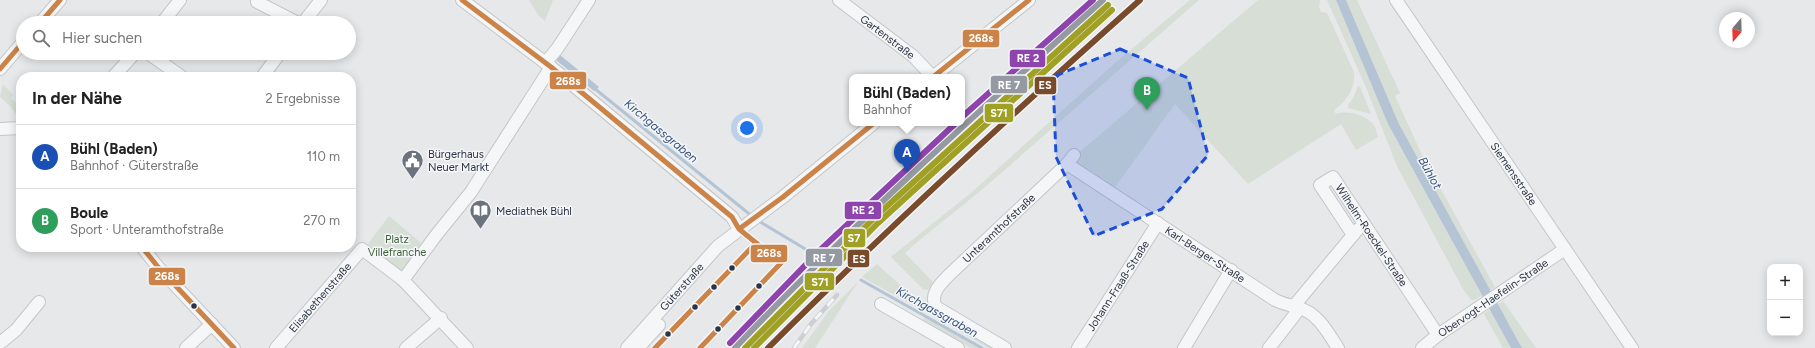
<!DOCTYPE html>
<html lang="de">
<meta charset="utf-8">
<style>
body{margin:0;font-family:Figtree,sans-serif;background:#f6f6f6;color:#222}
.controls{position:absolute;right:12px;bottom:12px;display:grid;overflow:hidden;border-radius:8px;box-shadow:0 2px 10px #0003}
.controls button{width:36px;height:36px;display:grid;place-items:center;padding:0;border:0;border-bottom:1px solid #e0e0e0;background:#fff;color:#222;font:20px sans-serif}
.compass{position:absolute;left:1719px;top:12px;width:36px;height:36px;border-radius:50%;background:#fff;box-shadow:0 2px 10px #0003;rotate:199deg}
.you{position:absolute;left:747px;top:128px;width:14px;height:14px;margin:-10px;border:3px solid #fff;border-radius:50%;background:#1a73e8;box-shadow:0 0 0 6px #1a73e833}
.badge{display:grid;place-items:center;width:26px;height:26px;border-radius:50%;background:#6c737f;color:#fff;font-size:13px;font-weight:700}
.pin{position:absolute;translate:-50% -33px;filter:drop-shadow(0 1px 2px #0008)}
.pin::after{content:'';position:absolute;top:21px;width:14px;height:12px;background:inherit;clip-path:polygon(0 0,100% 0,50% 100%)}
.popup{position:absolute;left:849px;top:74px;width:116px;height:52px;box-sizing:border-box;display:grid;place-content:center;border-radius:8px;background:#fff;filter:drop-shadow(0 1px 3px #0005);font-size:13px;white-space:nowrap;color:#767676}
.popup b{font-size:15px;color:#222}
.popup::after{content:'';position:absolute;left:50%;top:100%;margin-left:-8px;border:8px solid transparent;border-top-color:#fff}
.list{margin:0;padding:0;list-style:none}
h2{display:flex;justify-content:space-between;align-items:center;height:52px;margin:0;padding:0 16px;font-size:17px}
h2 small{font-size:13px;font-weight:400;color:#767676}
.list li{display:grid;grid-template-columns:26px 1fr auto;gap:12px;align-items:center;box-sizing:border-box;height:64px;padding:0 16px;border-top:1px solid #e0e0e0}
.list b{display:block;font-size:15px;white-space:nowrap}
.list p{margin:0;font-size:13px;white-space:nowrap;color:#767676}
.list em{font-size:13px;font-style:normal;color:#767676}
.icon{flex:none;width:22px;height:22px;fill:none;stroke:currentColor;stroke-width:2;stroke-linecap:round;stroke-linejoin:round}
.map{position:relative;flex:none;width:1815px;height:348px;overflow:hidden}
.search{position:absolute;background:#fff;box-shadow:0 2px 10px #0003;left:16px;top:16px;width:340px;height:44px;display:flex;align-items:center;gap:10px;box-sizing:border-box;padding:0 14px;border-radius:22px;color:#767676;font-size:15px}
.panel{position:absolute;background:#fff;box-shadow:0 2px 10px #0003;left:16px;top:72px;width:340px;height:180px;border-radius:16px}
.map>svg:first-child{display:block}
.green{fill:#d6ded6}
.water{fill:#b4c4d5}
.lines{fill:none;stroke-linecap:round;stroke-linejoin:round}
.stream{stroke:#b4c4d5;stroke-width:3}
.minor-casing{stroke:#c4c6c8;stroke-width:14}
.minor{stroke:#f5f6f7;stroke-width:12}
.rail-casing{stroke:#cecfd2;stroke-width:4.5}
.rail{stroke:#f4f6f9;stroke-width:3;stroke-dasharray:9;stroke-linecap:butt}
.bus-1-casing{stroke:#f4f6f9;stroke-width:8}
.bus-1{stroke:#cb8347;stroke-width:5}
.rail-1-casing{stroke:#f4f6f9;stroke-width:9}
.rail-2-casing{stroke:#f4f6f9;stroke-width:9}
.rail-3-casing{stroke:#f4f6f9;stroke-width:9}
.rail-4-casing{stroke:#f4f6f9;stroke-width:9}
.rail-5-casing{stroke:#f4f6f9;stroke-width:9}
.rail-1{stroke:#959aa2;stroke-width:6}
.rail-2{stroke:#a0a025;stroke-width:6}
.rail-3{stroke:#8e44ad;stroke-width:6}
.rail-4{stroke:#a0a025;stroke-width:6}
.rail-5{stroke:#7a4b2a;stroke-width:6}
.marked{fill:#1d4ed8;fill-opacity:0.2;stroke:#1d4ed8;stroke-width:3;stroke-dasharray:8 5;stroke-linejoin:round}
.bus-dot{fill:#2b3445;stroke:#f4f6f9;stroke-width:1.5}
.labels{text-anchor:middle;dominant-baseline:central;stroke-width:3;stroke-linejoin:round;paint-order:stroke}
.street-label{font-size:11px;fill:#2b3445;stroke:#f4f6f9}
.poi-label{font-size:11px;fill:#2b3445;stroke:#f4f6f9;text-anchor:start}
.park-label{font-size:11px;fill:#3f6138;stroke:#f4f6f9}
.water-label{font-size:12px;font-style:italic;fill:#34527a;stroke:#f4f6f9}
.line-badge{stroke:#f4f6f9;stroke-width:1.5}
.badge-label{font-size:11px;text-anchor:middle;font-weight:bold;fill:#fff}
</style>
<div class="map">
<svg width="1815" height="348" viewBox="0 0 1815 348">
<rect width="100%" height="100%" fill="#e6e8ea"/>
<path class="green" d="M529,0H553L545,21L539,16Z
M1190,0H1199L984,188L916,243L905,253L933,282L928,290L923,289L891,257L972,192L1115,63Z
M1258,0H1320L1319,7L1321,12L1327,13L1354,72C1356,88 1346,102 1334,110L1336,114C1347,110 1365,115 1373,124C1376,128 1377,133 1378,137L1356,150L1341,124L1248,184L1175,104L1113,190L1075,162L1076,155Z
M1327,0H1336L1388,124L1482,295L1476,299L1471,300L1463,289L1397,166L1365,85Z
M1346,0H1357L1400,93L1395,96L1422,155L1495,287L1490,290L1399,124Z
M3,84L13,95L11,98L18,105L21,104V115L16,114L10,106L0,97Z
M1358,86L1360,87L1371,114L1348,108V105L1353,98Z
M389,216L421,243L403,273L368,244Z
M877,264L922,305L920,309L862,277Z
M858,282L815,348H802L829,311Z
M1503,301L1534,345L1536,348H1522L1498,304Z
M929,309L936,311L998,348H988L927,311Z
M1490,309L1511,348H1512H1503L1484,314Z
M925,316L979,348H971L923,320Z"/>
<path class="water" d="M1336,0H1346L1399,124L1522,348H1511L1388,124Z
M560,55L599,87L594,91L556,60Z"/>
<g class="lines">
<path class="stream" d="M594,88L753,217
M757,220L807,250
M861,280L982,348"/>
<defs>
<g id="minor">
<path d="M462,0L551,67L732,217L739,229"/>
<path id="s1" d="M839,0L913,56L933,77"/>
<path id="s2" d="M1396,0L1632,348"/>
<path d="M257,2L298,23"/>
<path d="M40,23L60,0"/>
<path d="M162,23L180,0"/>
<path d="M303,23L321,0"/>
<path d="M148,53L182,77"/>
<path d="M545,63L557,49L589,0"/>
<path d="M0,69L23,42"/>
<path d="M113,77L135,53"/>
<path d="M262,77L280,53"/>
<path d="M933,77L1029,0"/>
<path d="M0,129L21,128"/>
<path id="s3" d="M1067,164L1275,300C1283,304 1291,305 1299,308C1318,313 1328,333 1338,348"/>
<path id="s4" d="M1353,235L1320,185L1333,177L1438,335"/>
<path d="M142,247L158,267L234,348"/>
<path d="M403,280L437,234L471,192L551,67"/>
<path d="M881,304L958,348"/>
<path d="M1293,307L1358,229"/>
<path d="M0,343L16,330L39,302"/>
<path d="M186,348L212,324"/>
<path id="s5" d="M276,348L362,249L403,280L467,348"/>
<path d="M406,348L441,318"/>
<path id="s6" d="M627,348L718,246L783,197L874,123"/>
<path d="M638,348L659,325"/>
<path id="s7" d="M1005,348L936,307C929,294 941,283 950,274L1067,164L1074,155"/>
<path id="s8" d="M1078,348L1158,223"/>
<path d="M1184,348L1231,270"/>
<path d="M1269,348L1300,308"/>
<path id="s9" d="M1422,348L1438,335L1565,249"/>
</g>
</defs>
<use href="#minor" class="minor-casing"/>
<use href="#minor" class="minor"/>
<defs>
<path id="rail" d="M794,348L811,324L837,295"/>
</defs>
<use href="#rail" class="rail-casing"/>
<use href="#rail" class="rail"/>
<defs>
<path id="bus-1" d="M462,0L551,67L732,217L739,229L781,263L700,348
M40,23L60,0
M0,69L23,42
M933,77L1029,0
M739,229L783,197L874,123
M142,247L158,267L234,348
M655,348L756,243"/>
</defs>
<use href="#bus-1" class="bus-1-casing"/>
<use href="#bus-1" class="bus-1"/>
<defs>
<path id="rail-1" d="M735,348C852,225 977,113 1103,0"/>
<path id="rail-2" d="M745,348L874,218L1108,5"/>
<path id="rail-3" d="M962,117L1093,0
M730,343L818,252L956,123"/>
<path id="rail-4" d="M754,348L878,223L1112,10"/>
<path id="rail-5" d="M768,348C888,228 1013,113 1140,0"/>
</defs>
<use href="#rail-1" class="rail-1-casing"/>
<use href="#rail-2" class="rail-2-casing"/>
<use href="#rail-3" class="rail-3-casing"/>
<use href="#rail-4" class="rail-4-casing"/>
<use href="#rail-5" class="rail-5-casing"/>
<use href="#rail-1" class="rail-1"/>
<use href="#rail-2" class="rail-2"/>
<use href="#rail-3" class="rail-3"/>
<use href="#rail-4" class="rail-4"/>
<use href="#rail-5" class="rail-5"/>
</g>
<path class="marked" d="M1120,49L1188,78L1208,155L1162,209L1094,236L1056,157L1053,77Z"/>
<defs>
<symbol id="civic-pin" viewBox="-11 -11 22 30"><path d="M0 17L-7.5 6A9.5 9.5 0 1 1 7.5 6Z" fill="#6c737f" stroke="#f4f6f9"/><path d="M-.6-6.5H3V-4.5H.6V-3L4-1V1h2V6H-6V1h2V-1L-.6-3ZM-1.2 2.5V6h2.4V2.5Z" fill="#fff"/></symbol>
<symbol id="library-pin" viewBox="-11 -11 22 30"><path d="M0 17L-7.5 6A9.5 9.5 0 1 1 7.5 6Z" fill="#6c737f" stroke="#f4f6f9"/><path d="M-6-4Q-3-5.5-.7-3.5V5Q-3 3-6 4ZM6-4Q3-5.5 .7-3.5V5Q3 3 6 4Z" fill="#fff"/></symbol>
</defs>
<g fill-rule="evenodd">
<use href="#civic-pin" x="400" y="148" width="25" height="34"/>
<use href="#library-pin" x="468" y="198" width="25" height="34"/>
</g>
<g class="bus-dot">
<circle cx="732" cy="268" r="3.5"/>
<circle cx="759" cy="286" r="3.5"/>
<circle cx="714" cy="287" r="3.5"/>
<circle cx="194" cy="306" r="3.5"/>
<circle cx="695" cy="307" r="3.5"/>
<circle cx="738" cy="308" r="3.5"/>
<circle cx="718" cy="329" r="3.5"/>
<circle cx="668" cy="334" r="3.5"/>
</g>
<g class="labels">
<g class="street-label">
<text stroke="none"><textPath href="#s1" startOffset="61">Gartenstraße</textPath></text>
<text stroke="none"><textPath href="#s2" startOffset="210">Siemensstraße</textPath></text>
<text stroke="none"><textPath href="#s7" startOffset="186">Unteramthofstraße</textPath></text>
<text stroke="none"><textPath href="#s4" startOffset="145">Wilhelm-Roeckel-Straße</textPath></text>
<text stroke="none"><textPath href="#s3" startOffset="165">Karl-Berger-Straße</textPath></text>
<text stroke="none"><textPath href="#s8" startOffset="74">Johann-Fraaß-Straße</textPath></text>
<text stroke="none"><textPath href="#s6" startOffset="82">Güterstraße</textPath></text>
<text stroke="none"><textPath href="#s5" startOffset="67">Elisabethenstraße</textPath></text>
<text stroke="none"><textPath href="#s9" startOffset="87">Obervogt-Haefelin-Straße</textPath></text>
</g>
<g class="poi-label">
<text x="428" y="154">Bürgerhaus<tspan x="428" dy="13">Neuer Markt</tspan></text>
<text x="496" y="211">Mediathek Bühl</text>
</g>
<g class="park-label">
<text x="397" y="239">Platz<tspan x="397" dy="13">Villefranche</tspan></text>
</g>
<g class="water-label">
<text transform="translate(661 131) rotate(40)">Kirchgassgraben</text>
<text transform="translate(1430 173) rotate(61)">Bühlot</text>
<text transform="translate(937 312) rotate(29)">Kirchgassgraben</text>
</g>
</g>
<g class="line-badge">
<rect x="962" y="29" width="38" height="19" rx="4" fill="#cb8347"/>
<rect x="1009" y="49" width="37" height="19" rx="4" fill="#8e44ad"/>
<rect x="549" y="71" width="38" height="19" rx="4" fill="#cb8347"/>
<rect x="990" y="75" width="38" height="19" rx="4" fill="#959aa2"/>
<rect x="1034" y="76" width="23" height="19" rx="4" fill="#7a4b2a"/>
<rect x="984" y="103" width="30" height="20" rx="4" fill="#a0a025"/>
<rect x="844" y="201" width="38" height="19" rx="4" fill="#8e44ad"/>
<rect x="843" y="228" width="23" height="20" rx="4" fill="#a0a025"/>
<rect x="750" y="244" width="38" height="19" rx="4" fill="#cb8347"/>
<rect x="805" y="248" width="38" height="19" rx="4" fill="#959aa2"/>
<rect x="847" y="249" width="23" height="19" rx="4" fill="#7a4b2a"/>
<rect x="148" y="267" width="38" height="19" rx="4" fill="#cb8347"/>
<rect x="804" y="272" width="31" height="19" rx="4" fill="#a0a025"/>
</g>
<g class="badge-label">
<text x="981" y="42">268s</text>
<text x="1028" y="62">RE 2</text>
<text x="568" y="85">268s</text>
<text x="1009" y="89">RE 7</text>
<text x="1045" y="89">ES</text>
<text x="999" y="117">S71</text>
<text x="863" y="214">RE 2</text>
<text x="854" y="242">S7</text>
<text x="769" y="257">268s</text>
<text x="824" y="262">RE 7</text>
<text x="859" y="263">ES</text>
<text x="167" y="280">268s</text>
<text x="820" y="286">S71</text>
</g>
</svg>
<div class="controls">
<button>+</button>
<button>−</button>
</div>
<svg class="compass" viewBox="-18 -18 36 36"><path d="M0-13l5 13h-10z" fill="#e53935"/><path d="M0 13l5-13h-10z" fill="#767676"/></svg>
<div class="you"></div>
<div class="pin badge" style="left:907px;top:172px;background:#1a4fb4">A</div>
<div class="popup"><b>Bühl (Baden)</b>Bahnhof</div>
<div class="pin badge" style="left:1147px;top:110px;background:#2e9e5b">B</div>
<div class="search"><svg class="icon" aria-label="search" viewBox="0 0 24 24"><circle cx="10" cy="10" r="6"/><path d="M15 15l6 6"/></svg>Hier suchen</div>
<section class="panel">
<h2>In der Nähe<small>2 Ergebnisse</small></h2>
<ul class="list">
<li><span class="badge" style="background:#1a4fb4">A</span><div><b>Bühl (Baden)</b><p>Bahnhof · Güterstraße</p></div><em>110 m</em></li>
<li><span class="badge" style="background:#2e9e5b">B</span><div><b>Boule</b><p>Sport · Unteramthofstraße</p></div><em>270 m</em></li>
</ul>
</section>
</div>
